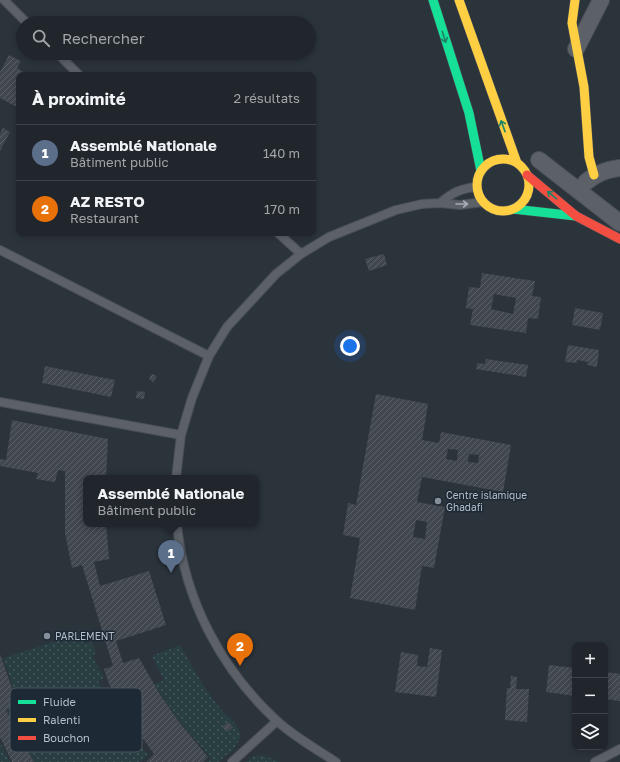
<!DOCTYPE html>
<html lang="fr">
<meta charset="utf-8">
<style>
body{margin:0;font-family:"Golos Text",sans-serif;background:#282e34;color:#f1f3f6}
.controls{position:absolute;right:12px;bottom:12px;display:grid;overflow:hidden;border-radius:8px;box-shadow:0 2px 6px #0003}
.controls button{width:36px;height:36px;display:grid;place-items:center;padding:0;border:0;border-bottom:1px solid #3d4348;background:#20262c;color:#f1f3f6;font:20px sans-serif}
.you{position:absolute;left:350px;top:346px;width:14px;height:14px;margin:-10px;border:3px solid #fff;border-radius:50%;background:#1a73e8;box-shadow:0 0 0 6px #1a73e833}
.badge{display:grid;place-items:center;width:26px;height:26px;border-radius:50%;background:#0b8043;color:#fff;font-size:13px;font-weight:700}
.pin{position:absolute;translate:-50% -33px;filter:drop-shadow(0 1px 2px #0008)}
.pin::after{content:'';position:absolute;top:21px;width:14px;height:12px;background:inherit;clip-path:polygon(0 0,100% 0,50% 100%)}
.popup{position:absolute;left:83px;top:475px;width:176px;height:52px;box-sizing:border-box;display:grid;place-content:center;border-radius:8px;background:#20262c;filter:drop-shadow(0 1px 3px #0005);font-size:13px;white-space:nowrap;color:#a2a5a9}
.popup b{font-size:15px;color:#f1f3f6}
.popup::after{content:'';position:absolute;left:50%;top:100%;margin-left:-8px;border:8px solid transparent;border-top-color:#20262c}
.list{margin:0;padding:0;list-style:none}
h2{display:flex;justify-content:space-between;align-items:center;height:52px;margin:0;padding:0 16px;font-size:17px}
h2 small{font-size:13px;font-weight:400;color:#a2a5a9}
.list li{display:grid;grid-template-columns:26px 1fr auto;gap:12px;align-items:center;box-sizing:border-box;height:56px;padding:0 16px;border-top:1px solid #3d4348}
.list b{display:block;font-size:15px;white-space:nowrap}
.list p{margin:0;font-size:13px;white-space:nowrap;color:#a2a5a9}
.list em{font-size:13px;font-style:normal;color:#a2a5a9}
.icon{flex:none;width:22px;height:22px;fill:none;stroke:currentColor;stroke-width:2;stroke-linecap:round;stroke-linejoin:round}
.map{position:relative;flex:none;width:620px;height:762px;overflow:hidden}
.search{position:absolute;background:#20262c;box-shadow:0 2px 6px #0003;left:16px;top:16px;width:300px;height:44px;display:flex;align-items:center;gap:10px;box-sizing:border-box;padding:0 14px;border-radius:22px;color:#a2a5a9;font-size:15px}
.panel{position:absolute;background:#20262c;box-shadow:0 2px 6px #0003;left:16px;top:72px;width:300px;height:164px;border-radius:8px}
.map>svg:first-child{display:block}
.garden{fill:url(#garden-dots)}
.building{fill:url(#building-hatch);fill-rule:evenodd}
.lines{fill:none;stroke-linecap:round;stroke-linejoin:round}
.lane-casing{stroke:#494f55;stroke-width:10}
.street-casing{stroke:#494f55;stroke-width:18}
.fast-casing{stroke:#494f55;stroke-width:10}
.slow-casing{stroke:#494f55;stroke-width:10}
.jam-casing{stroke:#494f55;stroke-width:10}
.lane{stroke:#5c6168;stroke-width:8}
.street{stroke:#5c6168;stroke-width:16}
.fast{stroke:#16e098;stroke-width:9}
.slow{stroke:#ffcf43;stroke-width:9}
.jam{stroke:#f24e42;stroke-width:9}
.oneway{stroke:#1a8467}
.oneway2{stroke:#a4acb7}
.poi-dot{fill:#858e99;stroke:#1e2936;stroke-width:1.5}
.labels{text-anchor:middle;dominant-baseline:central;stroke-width:3;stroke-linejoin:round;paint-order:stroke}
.poi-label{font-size:10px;fill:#b6bfcb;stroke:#1e2936;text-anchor:start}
.key{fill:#1e2936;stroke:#4c5663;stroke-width:1}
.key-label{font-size:11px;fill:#b6bfcb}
</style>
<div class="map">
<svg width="620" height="762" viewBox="0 0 620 762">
<defs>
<pattern id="garden-dots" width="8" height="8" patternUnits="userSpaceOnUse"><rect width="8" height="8" fill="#283e41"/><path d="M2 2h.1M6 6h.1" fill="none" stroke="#45585b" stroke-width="1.8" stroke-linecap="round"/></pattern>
<pattern id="building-hatch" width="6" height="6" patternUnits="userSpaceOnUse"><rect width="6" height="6" fill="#41474e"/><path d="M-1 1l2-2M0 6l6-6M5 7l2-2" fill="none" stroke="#5a6066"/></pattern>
</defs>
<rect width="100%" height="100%" fill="#2b333b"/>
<path class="garden" d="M81,633L85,643L92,642L96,654L92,655L104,678L98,681C113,708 127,732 148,755L140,762H35L7,711L19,705L3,658Z
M180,645C193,668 206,692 223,712C230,719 240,725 240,736C239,747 226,755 219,762H207L211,758L179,721L154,684L164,680L152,656Z
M0,742L10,762H0Z
M263,755L280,762H246L253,756Z"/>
<path class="building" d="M9,55L21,61L17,68L29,75H19V108L0,98V72Z
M3,128L10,132L0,151V133Z
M384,254L387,265L369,271L365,259Z
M482,273L535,281L532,296L541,297L538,319L528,318L526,333L470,325L473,309L466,308L469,287L480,288ZM494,294L516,298L513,314L491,309Z
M575,308L603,313L600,330L572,325Z
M568,345L599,350L597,367L587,365L588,362L577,360V363L565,362Z
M486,359L528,365L526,377L476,369L477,363L485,364Z
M45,366L115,380L111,397L42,383Z
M152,374L157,376L153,382L149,379Z
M137,391L145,392L144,399L136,398Z
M376,394L428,404L422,440L439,443L441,432L511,445L503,492L422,477L417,502L445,507L434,568L422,566L415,610L350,598L360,538L343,535L348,503L356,505ZM448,449L458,450L457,461L446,459ZM469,454L479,455L478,463L468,462ZM416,520L427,522L425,539L413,537Z
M12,420L108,439L106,478H86V524H106L109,559L94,562L100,586L149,571L166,625L116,641L123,663L139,658L161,696L179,722L208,757L203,762H146L154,754L129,719L109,684L104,669L113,666L82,565L72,568L65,533V471L58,470L55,482L36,479L38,473L0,466V459L6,460Z
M114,475L127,476L126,478H114Z
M430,648L442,650L436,697L395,692L401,652L418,655L417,666L427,667Z
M0,654L18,705L6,710L34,762H12L0,737Z
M549,665L575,668V696L546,692Z
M605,672L620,674V701L605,699Z
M511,676L517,677L516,689H529L527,722L505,720L507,688H510Z
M228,722L233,727L227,732L222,727Z"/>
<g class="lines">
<defs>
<path id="lane" d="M4,0L27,23
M57,53L79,75
M440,203C452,193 461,188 477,187
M278,233L301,254
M0,250L209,356
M0,402L181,435
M176,478L181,435L192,398L209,356L227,327L276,274L301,254L329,237L396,210L422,204L440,203L460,205L483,202
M177,524C184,599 221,669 276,720C293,736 316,749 336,762
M232,762L277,721
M595,762L620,749"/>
<path id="street" d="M576,49L601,0
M539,160L620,223
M586,182C597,173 606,170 620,168"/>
<path id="fast" d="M433,0L469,113L481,171
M513,209L576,216"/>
<path id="slow" d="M459,0L517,163
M575,0L572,23L584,87L589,157L594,175
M477 185a26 26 0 1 1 52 0a26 26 0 1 1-52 0Z"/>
<path id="jam" d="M527,175L576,216L620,239"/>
</defs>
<use href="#lane" class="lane-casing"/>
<use href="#street" class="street-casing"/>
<use href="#fast" class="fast-casing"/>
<use href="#slow" class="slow-casing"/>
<use href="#jam" class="jam-casing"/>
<use href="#lane" class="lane"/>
<use href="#street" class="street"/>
<use href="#fast" class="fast"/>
<use href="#slow" class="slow"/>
<use href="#jam" class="jam"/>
</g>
<defs><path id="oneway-shaft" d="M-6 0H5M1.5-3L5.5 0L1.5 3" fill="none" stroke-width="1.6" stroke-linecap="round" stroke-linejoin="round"/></defs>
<g class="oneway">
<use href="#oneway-shaft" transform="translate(444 37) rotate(73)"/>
<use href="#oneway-shaft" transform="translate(503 126) rotate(-110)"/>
<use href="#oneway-shaft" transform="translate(552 195) rotate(-140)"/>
</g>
<use class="oneway2" href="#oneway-shaft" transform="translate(462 204)"/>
<g class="poi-dot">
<circle cx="438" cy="501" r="4"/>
<circle cx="47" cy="636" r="4"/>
</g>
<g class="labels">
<g class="poi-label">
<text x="446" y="495">Centre islamique<tspan x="446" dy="12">Ghadafi</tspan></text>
<text x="55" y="636">PARLEMENT</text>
</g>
</g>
<rect x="10" y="688" width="132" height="64" rx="6" class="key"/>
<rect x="18" y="700" width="18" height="4" fill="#16e098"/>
<rect x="18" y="718" width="18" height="4" fill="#ffcf43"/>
<rect x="18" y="736" width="18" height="4" fill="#f24e42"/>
<g class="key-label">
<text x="43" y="706">Fluide</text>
<text x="43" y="724">Ralenti</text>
<text x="43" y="742">Bouchon</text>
</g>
</svg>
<div class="controls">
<button>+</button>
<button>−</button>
<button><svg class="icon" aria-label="layers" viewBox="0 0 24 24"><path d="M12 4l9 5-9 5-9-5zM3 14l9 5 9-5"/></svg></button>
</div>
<div class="you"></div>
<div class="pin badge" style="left:171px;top:573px;background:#5c6f8a">1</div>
<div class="popup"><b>Assemblé Nationale</b>Bâtiment public</div>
<div class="pin badge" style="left:240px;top:666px;background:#e8710a">2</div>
<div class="search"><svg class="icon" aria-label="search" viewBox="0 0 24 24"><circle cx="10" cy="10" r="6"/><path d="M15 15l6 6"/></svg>Rechercher</div>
<section class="panel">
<h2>À proximité<small>2 résultats</small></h2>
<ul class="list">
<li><span class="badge" style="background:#5c6f8a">1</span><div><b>Assemblé Nationale</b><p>Bâtiment public</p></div><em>140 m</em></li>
<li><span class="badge" style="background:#e8710a">2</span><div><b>AZ RESTO</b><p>Restaurant</p></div><em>170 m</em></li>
</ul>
</section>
</div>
